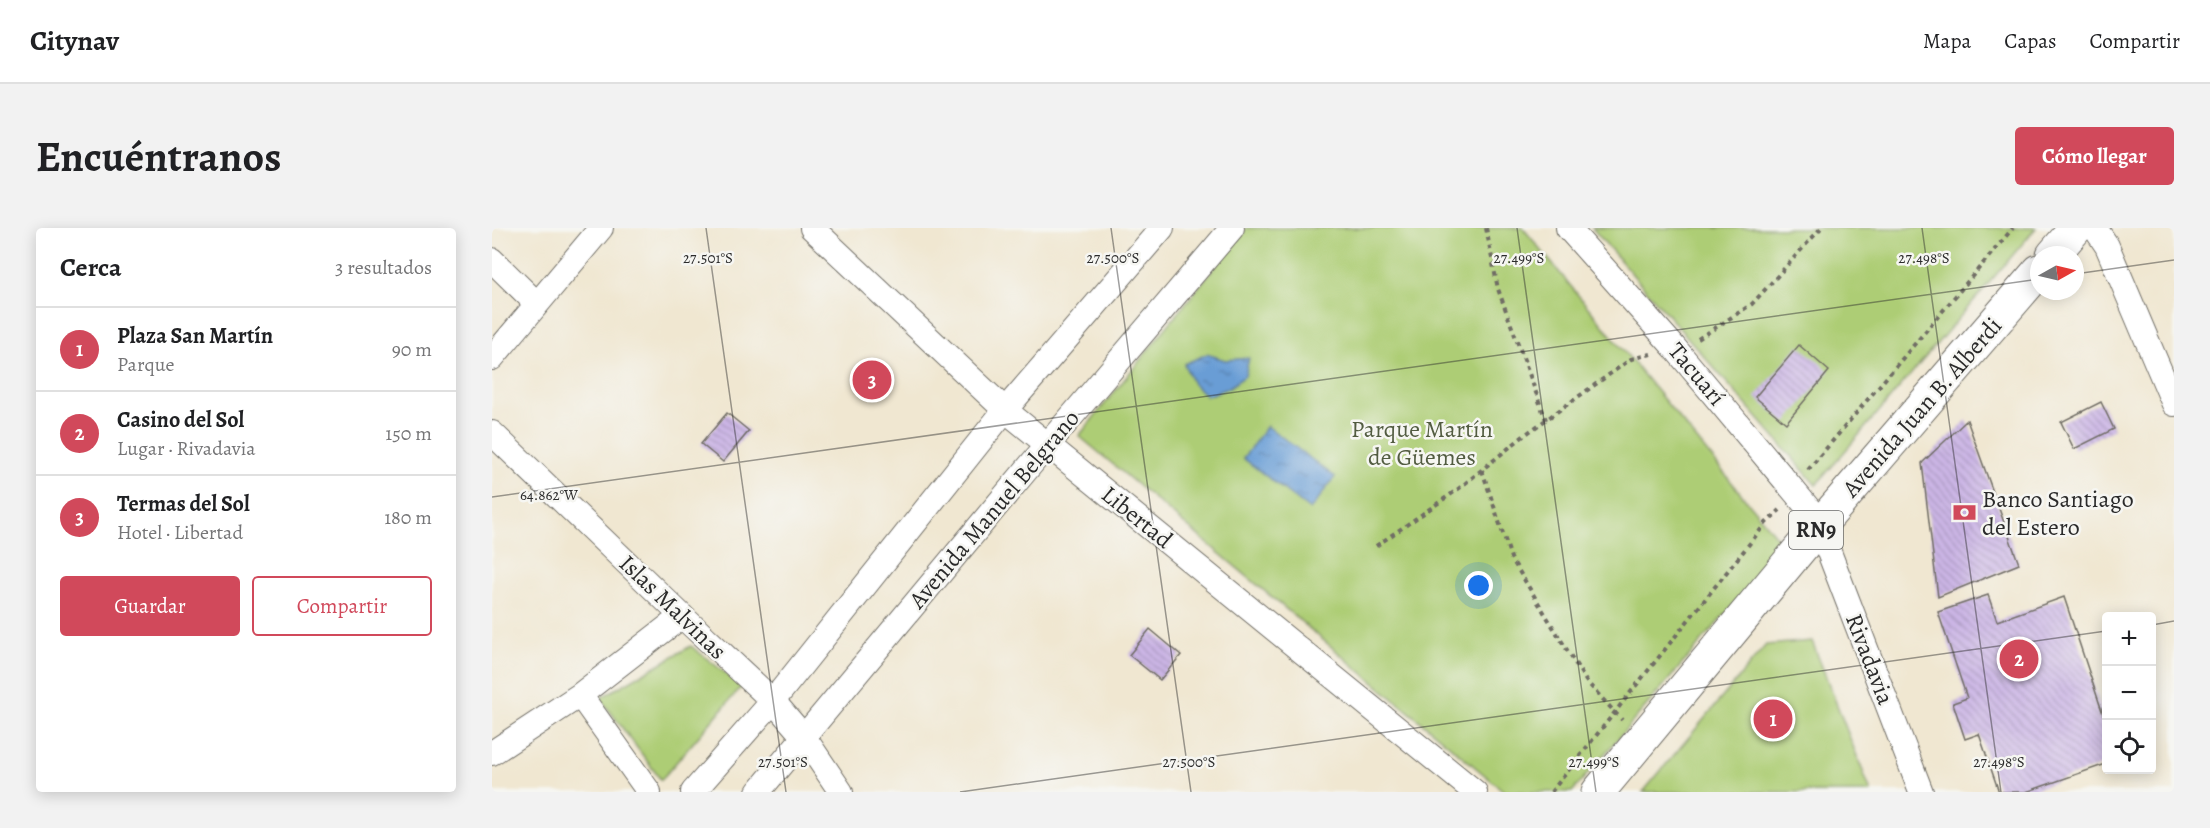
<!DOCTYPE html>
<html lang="es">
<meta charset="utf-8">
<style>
body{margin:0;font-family:Alegreya,serif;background:#f2f2f2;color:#202124}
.controls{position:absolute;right:18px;bottom:18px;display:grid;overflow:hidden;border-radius:6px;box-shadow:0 3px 15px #0003}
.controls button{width:54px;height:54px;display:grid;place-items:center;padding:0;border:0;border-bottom:2px solid #e0e0e0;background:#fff;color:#202124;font:30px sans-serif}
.compass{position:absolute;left:1538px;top:18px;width:54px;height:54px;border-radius:50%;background:#fff;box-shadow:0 3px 15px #0003;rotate:82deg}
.you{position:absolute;left:987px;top:358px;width:21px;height:21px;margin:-15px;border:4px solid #fff;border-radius:50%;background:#1a73e8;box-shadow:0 0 0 9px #1a73e833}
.badge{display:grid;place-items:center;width:39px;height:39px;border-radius:50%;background:#d1495b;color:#fff;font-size:20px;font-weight:700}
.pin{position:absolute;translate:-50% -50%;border:3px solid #fff;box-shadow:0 2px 6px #0006}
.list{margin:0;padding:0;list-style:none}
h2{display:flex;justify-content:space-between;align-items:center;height:78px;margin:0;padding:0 24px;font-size:26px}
h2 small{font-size:20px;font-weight:400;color:#757577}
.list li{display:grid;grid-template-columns:39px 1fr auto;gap:18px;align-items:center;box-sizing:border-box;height:84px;padding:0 24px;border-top:2px solid #e0e0e0}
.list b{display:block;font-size:22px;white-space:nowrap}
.list p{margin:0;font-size:20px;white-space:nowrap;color:#757577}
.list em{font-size:20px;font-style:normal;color:#757577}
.actions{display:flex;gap:12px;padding:18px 24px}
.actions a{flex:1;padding:14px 0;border:2px solid #d1495b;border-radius:6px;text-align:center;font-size:21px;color:#d1495b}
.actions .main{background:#d1495b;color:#fff}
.icon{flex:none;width:33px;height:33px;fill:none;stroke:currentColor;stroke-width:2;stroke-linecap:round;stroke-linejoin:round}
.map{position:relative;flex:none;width:1682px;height:564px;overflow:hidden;border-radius:6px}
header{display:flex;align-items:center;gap:36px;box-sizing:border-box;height:84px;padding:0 30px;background:#fff;border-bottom:2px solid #e0e0e0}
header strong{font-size:28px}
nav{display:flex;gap:33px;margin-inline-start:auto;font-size:21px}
.intro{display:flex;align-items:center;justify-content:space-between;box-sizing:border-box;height:144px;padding:0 36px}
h1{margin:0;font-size:42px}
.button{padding:15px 27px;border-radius:6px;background:#d1495b;color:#fff;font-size:21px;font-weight:700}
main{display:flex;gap:36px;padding:0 36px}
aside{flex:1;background:#fff;border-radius:6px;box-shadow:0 3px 15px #0003}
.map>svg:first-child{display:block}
.green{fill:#adcd75;stroke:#6c7c50;stroke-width:1.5}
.water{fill:url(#water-ripples);stroke:#4a6480;stroke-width:1.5}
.building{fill:url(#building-back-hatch)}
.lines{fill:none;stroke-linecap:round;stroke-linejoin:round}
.minor-casing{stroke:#706d65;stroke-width:26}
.highway-casing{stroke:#706d65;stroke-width:35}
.path{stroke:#706d65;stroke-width:4;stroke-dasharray:4.5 4.5;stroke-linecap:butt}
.minor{stroke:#fff;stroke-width:24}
.highway{stroke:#fff;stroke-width:33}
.ticks{fill:none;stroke:#2b2b2b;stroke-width:1.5;stroke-opacity:0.45}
.labels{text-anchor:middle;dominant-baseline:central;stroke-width:5;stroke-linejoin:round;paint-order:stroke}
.shield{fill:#f6f6f2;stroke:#686867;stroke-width:1.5}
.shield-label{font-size:22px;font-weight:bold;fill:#2b2b2b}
.street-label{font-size:24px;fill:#2b2b2b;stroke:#f6f6f2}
.park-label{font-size:24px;fill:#525c41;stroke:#f6f6f2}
.poi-label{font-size:24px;fill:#2b2b2b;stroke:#f6f6f2;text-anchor:start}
.ticks-label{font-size:15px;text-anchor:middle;fill:#2b2b2b;stroke:#f6f6f2;stroke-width:5;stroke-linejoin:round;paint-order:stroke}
</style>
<header>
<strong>Citynav</strong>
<nav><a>Mapa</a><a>Capas</a><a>Compartir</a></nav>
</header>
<div class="intro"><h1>Encuéntranos</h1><a class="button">Cómo llegar</a></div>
<main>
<aside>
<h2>Cerca<small>3 resultados</small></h2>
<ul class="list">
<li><span class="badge">1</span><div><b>Plaza San Martín</b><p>Parque</p></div><em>90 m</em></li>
<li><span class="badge">2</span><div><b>Casino del Sol</b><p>Lugar · Rivadavia</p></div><em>150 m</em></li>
<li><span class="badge">3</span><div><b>Termas del Sol</b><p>Hotel · Libertad</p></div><em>180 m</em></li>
</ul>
<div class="actions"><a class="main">Guardar</a><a>Compartir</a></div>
</aside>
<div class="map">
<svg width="1682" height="564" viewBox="0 0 1682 564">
<defs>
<pattern id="water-ripples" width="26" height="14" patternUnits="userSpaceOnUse" patternTransform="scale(1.5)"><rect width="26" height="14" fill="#699dd5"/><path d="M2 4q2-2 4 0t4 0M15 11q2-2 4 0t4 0" fill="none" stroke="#5780ad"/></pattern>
<pattern id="building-back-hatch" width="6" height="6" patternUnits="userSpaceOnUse" patternTransform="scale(1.5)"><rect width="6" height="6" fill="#ccb6e6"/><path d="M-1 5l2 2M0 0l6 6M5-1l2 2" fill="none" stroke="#a694bb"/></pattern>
</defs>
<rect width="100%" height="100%" fill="#f6f6f2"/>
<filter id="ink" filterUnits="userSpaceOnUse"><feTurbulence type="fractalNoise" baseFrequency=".0167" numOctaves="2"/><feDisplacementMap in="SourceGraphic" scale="12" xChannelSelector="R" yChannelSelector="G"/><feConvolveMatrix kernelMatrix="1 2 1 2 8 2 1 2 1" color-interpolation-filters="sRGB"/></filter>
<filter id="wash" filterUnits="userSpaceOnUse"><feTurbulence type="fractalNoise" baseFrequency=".008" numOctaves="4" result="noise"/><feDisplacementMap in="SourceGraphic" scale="24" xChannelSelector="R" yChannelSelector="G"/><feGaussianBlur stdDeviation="1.35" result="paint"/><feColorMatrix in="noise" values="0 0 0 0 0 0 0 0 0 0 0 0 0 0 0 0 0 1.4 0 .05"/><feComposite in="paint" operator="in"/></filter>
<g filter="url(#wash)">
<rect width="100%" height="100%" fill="#f0e7d1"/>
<path class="green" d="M754,0H1031L1292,318L1080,564H1013L587,208Z
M1100,0H1544L1324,257Z
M1320,413L1379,564H1151L1274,417Z
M199,418L250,458L169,552L108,470Z"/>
<path class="water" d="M715,126L733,132L757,130L753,148L736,160L715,168L701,156L692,136Z
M775,198L843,249L818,282L751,230Z"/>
<g id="blocks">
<path class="building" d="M1307,117L1337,143L1294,195L1263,169Z
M1609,174L1622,201L1582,221L1569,194Z
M235,185L257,203L231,234L209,216Z
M1475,192L1527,336L1446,369L1430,235Z
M1496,367L1505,393L1572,369L1614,495V536L1534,564H1507L1487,506L1473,511L1461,475L1475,470L1446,384Z
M658,401L689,427L668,452L637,427Z"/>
</g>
</g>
<g filter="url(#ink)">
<use href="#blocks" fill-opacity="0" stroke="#706d65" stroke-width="1.5"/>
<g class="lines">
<defs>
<path id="minor" d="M320,0L513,182L983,564
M1076,0L1182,119L1317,281L1327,298L1429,564
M1603,0L1615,18L1682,176
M0,32L45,76
M0,130L109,0
M0,205L190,388L281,473L312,509L349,564
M88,467L157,564
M0,525L88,467L190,388
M201,564L281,473L513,182L670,0
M266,564L556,216L740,0"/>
<path id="highway" d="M1561,27L1584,0
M1106,564L1327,298L1547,43"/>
</defs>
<use href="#minor" class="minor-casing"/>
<use href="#highway" class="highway-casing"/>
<path class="path" d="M994,0L1006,61L1054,192
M1206,111L1260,76L1329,0
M990,242L1019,330L1094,453L1130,492
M1316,242L1521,0
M884,318L965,262L1034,206L1139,131L1159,126
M1059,564L1274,295L1288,282"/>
<use href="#minor" class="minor"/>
<use href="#highway" class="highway"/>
</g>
</g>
<path class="ticks" d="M214,0L294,564M619,0L699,564M1025,0L1104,564M1430,0L1509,564M1583,46L1682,32M0,269L1547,51M1660,397L1682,393M468,564L1614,403"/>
<defs>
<symbol id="bank-bare" viewBox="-9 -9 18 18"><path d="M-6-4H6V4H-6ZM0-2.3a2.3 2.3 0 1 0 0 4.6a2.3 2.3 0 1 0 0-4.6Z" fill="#d1495b" stroke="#f6f6f2" stroke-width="2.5" paint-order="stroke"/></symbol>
</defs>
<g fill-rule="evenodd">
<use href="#bank-bare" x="1456" y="268" width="33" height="33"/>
</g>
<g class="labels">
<rect class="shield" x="1297" y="283" width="54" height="38" rx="4.5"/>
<g class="shield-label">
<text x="1324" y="302">RN9</text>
</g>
<g class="street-label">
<text transform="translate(1205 146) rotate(50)">Tacuarí</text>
<text transform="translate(1430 179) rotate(-49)">Avenida Juan B. Alberdi</text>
<text transform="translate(502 281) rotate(-50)">Avenida Manuel Belgrano</text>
<text transform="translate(645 289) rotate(39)">Libertad</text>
<text transform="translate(181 379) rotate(44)">Islas Malvinas</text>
<text transform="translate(1378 431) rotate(69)">Rivadavia</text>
</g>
<g class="park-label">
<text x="930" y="201">Parque Martín<tspan x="930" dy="28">de Güemes</tspan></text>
</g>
<g class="poi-label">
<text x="1490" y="271">Banco Santiago<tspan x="1490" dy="28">del Estero</tspan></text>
</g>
</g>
<g class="ticks-label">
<text x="216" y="35">27.501°S</text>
<text x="621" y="35">27.500°S</text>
<text x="1027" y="35">27.499°S</text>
<text x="1432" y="35">27.498°S</text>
<text x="57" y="272">64.862°W</text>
<text x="291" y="539">27.501°S</text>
<text x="697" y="539">27.500°S</text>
<text x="1102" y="539">27.499°S</text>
<text x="1507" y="539">27.498°S</text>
</g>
</svg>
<div class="controls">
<button>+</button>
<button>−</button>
<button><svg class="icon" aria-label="locate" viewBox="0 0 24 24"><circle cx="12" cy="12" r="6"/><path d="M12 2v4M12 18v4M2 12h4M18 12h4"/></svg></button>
</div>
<svg class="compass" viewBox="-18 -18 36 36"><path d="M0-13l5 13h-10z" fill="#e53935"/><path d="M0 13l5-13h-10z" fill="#757577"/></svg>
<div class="you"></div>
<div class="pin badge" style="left:1281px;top:491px">1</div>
<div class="pin badge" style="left:1527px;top:431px">2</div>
<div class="pin badge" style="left:380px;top:152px">3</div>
</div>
</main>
